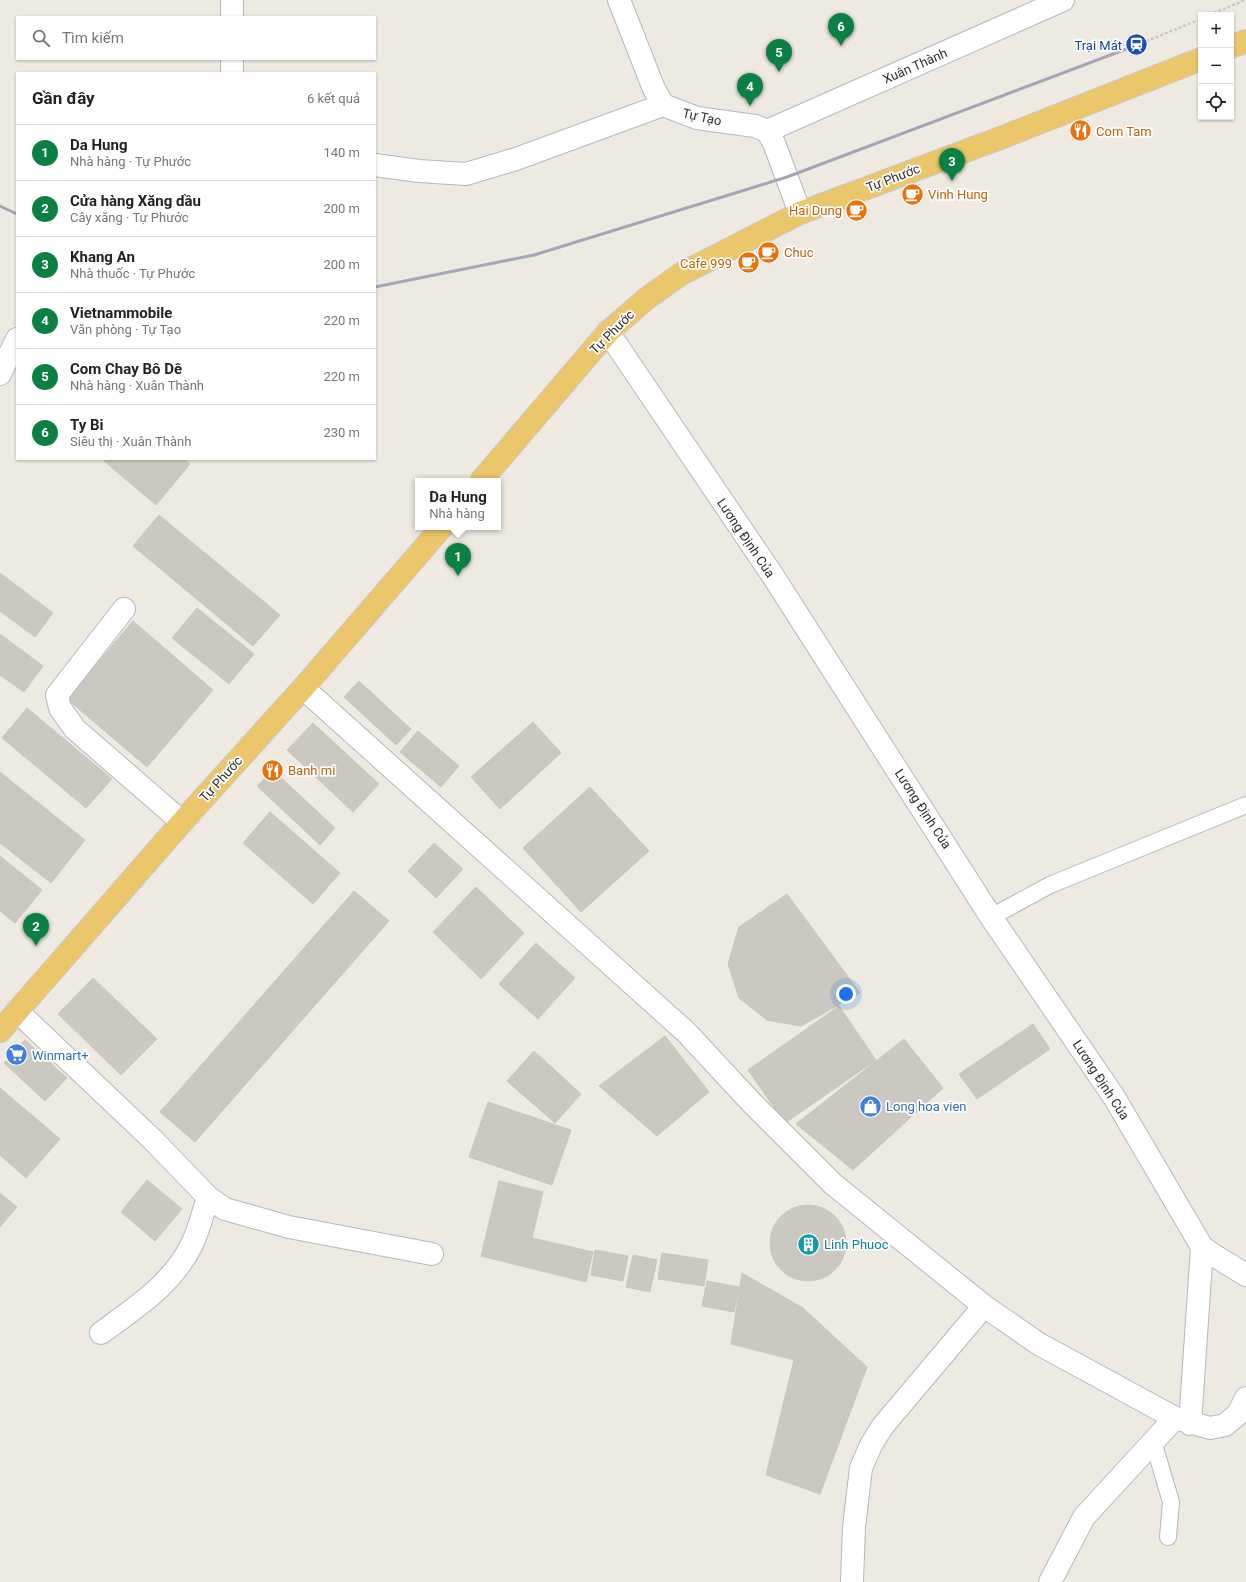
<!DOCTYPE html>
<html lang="vi">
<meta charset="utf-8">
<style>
body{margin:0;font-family:Roboto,sans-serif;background:#f6f6f6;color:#222}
.controls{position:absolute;right:12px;top:12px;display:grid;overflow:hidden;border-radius:0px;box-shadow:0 1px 3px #0004}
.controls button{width:36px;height:36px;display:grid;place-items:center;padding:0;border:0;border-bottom:1px solid #e0e0e0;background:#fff;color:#222;font:20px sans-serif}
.you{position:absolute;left:846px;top:994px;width:14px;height:14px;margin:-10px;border:3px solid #fff;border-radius:50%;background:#1a73e8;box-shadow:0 0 0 6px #1a73e833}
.badge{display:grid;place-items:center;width:26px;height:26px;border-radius:50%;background:#0b8043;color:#fff;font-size:13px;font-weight:700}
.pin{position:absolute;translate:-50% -33px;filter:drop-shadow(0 1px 2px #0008)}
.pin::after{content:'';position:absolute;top:21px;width:14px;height:12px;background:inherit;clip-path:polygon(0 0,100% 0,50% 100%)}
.popup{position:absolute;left:415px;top:478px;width:86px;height:52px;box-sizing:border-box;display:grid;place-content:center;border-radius:0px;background:#fff;filter:drop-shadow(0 1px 3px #0005);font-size:13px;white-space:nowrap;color:#767676}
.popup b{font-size:15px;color:#222}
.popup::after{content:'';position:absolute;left:50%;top:100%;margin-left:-8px;border:8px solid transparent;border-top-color:#fff}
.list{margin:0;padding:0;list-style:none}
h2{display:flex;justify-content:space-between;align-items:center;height:52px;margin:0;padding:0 16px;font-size:17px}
h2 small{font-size:13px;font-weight:400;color:#767676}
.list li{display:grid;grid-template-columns:26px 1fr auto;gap:12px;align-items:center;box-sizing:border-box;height:56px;padding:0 16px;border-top:1px solid #e0e0e0}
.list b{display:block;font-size:15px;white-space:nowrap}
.list p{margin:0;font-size:13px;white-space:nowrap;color:#767676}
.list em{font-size:13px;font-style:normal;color:#767676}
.icon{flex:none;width:22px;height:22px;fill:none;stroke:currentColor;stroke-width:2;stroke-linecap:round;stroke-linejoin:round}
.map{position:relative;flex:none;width:1246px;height:1582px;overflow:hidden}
.search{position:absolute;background:#fff;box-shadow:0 1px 3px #0004;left:16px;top:16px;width:360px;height:44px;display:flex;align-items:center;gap:10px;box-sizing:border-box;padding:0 14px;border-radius:0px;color:#767676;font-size:15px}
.panel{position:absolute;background:#fff;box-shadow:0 1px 3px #0004;left:16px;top:72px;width:360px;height:388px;border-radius:0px}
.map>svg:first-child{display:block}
.building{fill:#cac8c0;stroke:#c9c6bb}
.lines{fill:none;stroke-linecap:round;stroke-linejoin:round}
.service-casing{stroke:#b5b6c0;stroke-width:18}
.minor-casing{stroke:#b5b6c0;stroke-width:24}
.trunk-casing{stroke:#c9c9c9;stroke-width:24}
.path{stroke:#c9c9c9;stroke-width:2.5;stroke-dasharray:3 2;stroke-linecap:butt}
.service{stroke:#fff;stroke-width:16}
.minor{stroke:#fff;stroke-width:22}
.trunk{stroke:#ecc66a;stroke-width:22}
.rail{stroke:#a4a5b6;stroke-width:3}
.labels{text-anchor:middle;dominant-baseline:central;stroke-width:3.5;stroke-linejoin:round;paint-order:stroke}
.transit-label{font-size:13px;fill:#164399;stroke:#fff;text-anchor:end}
.street-label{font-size:13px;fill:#2e2e2e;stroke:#fff}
.food-label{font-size:13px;fill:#c56008;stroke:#fff;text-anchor:start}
.shop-label{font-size:13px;fill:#366cbe;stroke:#fff;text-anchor:start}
.culture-label{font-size:13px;fill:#0d838f;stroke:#fff;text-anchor:start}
</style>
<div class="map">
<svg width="1246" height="1582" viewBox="0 0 1246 1582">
<rect width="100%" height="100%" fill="#eeeae2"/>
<path class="building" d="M106,459H184L190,464L156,505L104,461Z
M159,515L280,615L253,646L133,546Z
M0,573L53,613L35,637L0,611Z
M197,608L254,654L229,684L172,638Z
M133,621L213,690L147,767L67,699Z
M0,634L43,666L24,692L0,675Z
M359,681L411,729L396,745L344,697Z
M27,708L112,779L86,808L2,738Z
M533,722L561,753L500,809L471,777Z
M313,723L379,784L353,812L287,750Z
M418,731L459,766L441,787L400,752Z
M273,770L335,828L320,845L257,786Z
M0,772L85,840L51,883L0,843Z
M590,787L649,851L581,912L523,848Z
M270,812L340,873L313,904L243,843Z
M434,843L463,869L436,898L408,871Z
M0,856L42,890L15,923L0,911Z
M476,887L524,933L481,979L433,932Z
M354,891L389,921L195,1142L160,1112Z
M787,894L860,993L801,1026L767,1020L739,998L728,964L739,927Z
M536,943L575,978L538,1019L499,984Z
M93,978L157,1039L121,1075L58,1014Z
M839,1006L876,1060L785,1123L748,1070Z
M1033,1024L1050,1049L977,1099L959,1074Z
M665,1036L709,1092L657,1136L599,1086Z
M904,1039L943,1088L853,1170L796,1124Z
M25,1040L67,1078L45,1101L4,1063Z
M534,1051L581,1094L555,1123L507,1081Z
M0,1088L60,1139L26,1178L0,1155Z
M488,1102L571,1130L552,1185L469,1157Z
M147,1180L182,1209L155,1241L121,1212Z
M499,1181L543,1192L532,1238L593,1252L586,1282L481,1256Z
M0,1193L17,1207L0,1227Z
M770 1243a38 38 0 1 1 76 0a38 38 0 1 1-76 0Z
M595,1250L628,1256L623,1281L591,1275Z
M662,1253L708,1260L704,1286L658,1279Z
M633,1255L657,1260L650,1292L626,1287Z
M742,1273L803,1308L867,1367L820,1494L766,1475L794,1360L731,1344Z
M707,1281L739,1287L734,1312L702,1306Z"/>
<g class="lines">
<defs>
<path id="service" d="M991,917L1050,885L1246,805
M1153,1441L1171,1502L1168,1537"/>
<path id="minor" d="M232,0V17
M619,0L654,89L663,105L697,118L755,126L767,131L774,143L800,213
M232,59V73
M767,131L1063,0
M375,165L419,171L466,174L516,159L663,105
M608,332L771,573L991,917L1114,1097L1202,1247L1215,1256L1246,1275
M0,374L17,339
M124,609L57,695L60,708L75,729L182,822
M303,688L686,1032L751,1102L833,1184L984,1306L1039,1344L1175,1418L1210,1428L1225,1425L1238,1414L1246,1398
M17,1011L152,1139L208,1197L225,1209L289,1227L432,1254
M101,1333C135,1308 173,1284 192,1244C199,1230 203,1213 208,1197
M1190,1424L1202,1247
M852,1582L854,1527L861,1468L871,1445L882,1427L984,1306
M1050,1582L1084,1517L1175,1418"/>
<path id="trunk" d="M1231,47L1246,41
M481,481L608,332L646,299L681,274L800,213L1003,137L1201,59
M0,1031L182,822L303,688L442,527"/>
</defs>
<use href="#service" class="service-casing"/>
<use href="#minor" class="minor-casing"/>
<use href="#trunk" class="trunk-casing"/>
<path class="path" d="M1209,15L1245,0
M1137,45L1201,19"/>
<use href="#service" class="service"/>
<use href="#minor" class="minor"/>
<use href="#trunk" class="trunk"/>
<path class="rail" d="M0,206L17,214
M375,287L534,255L787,177L1137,45"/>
</g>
<defs>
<symbol id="station-disc" viewBox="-11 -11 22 22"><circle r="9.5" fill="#1a4fb4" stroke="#fff"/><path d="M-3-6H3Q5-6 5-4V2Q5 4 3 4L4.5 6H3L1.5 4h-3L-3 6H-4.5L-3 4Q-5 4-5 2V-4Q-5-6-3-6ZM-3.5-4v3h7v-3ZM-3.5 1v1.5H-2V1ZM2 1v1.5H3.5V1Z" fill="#fff"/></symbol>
<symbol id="restaurant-disc" viewBox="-11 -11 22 22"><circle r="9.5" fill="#e8710a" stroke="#fff"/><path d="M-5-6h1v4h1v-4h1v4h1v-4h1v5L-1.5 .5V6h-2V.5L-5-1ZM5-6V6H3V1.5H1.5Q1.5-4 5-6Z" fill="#fff"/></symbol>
<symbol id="cafe-disc" viewBox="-11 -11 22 22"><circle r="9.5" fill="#e8710a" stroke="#fff"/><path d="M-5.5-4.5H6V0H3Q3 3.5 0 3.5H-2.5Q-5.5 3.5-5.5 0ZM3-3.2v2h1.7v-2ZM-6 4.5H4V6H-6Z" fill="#fff"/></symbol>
<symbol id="supermarket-disc" viewBox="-11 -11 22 22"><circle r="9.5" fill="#3f7fe0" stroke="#fff"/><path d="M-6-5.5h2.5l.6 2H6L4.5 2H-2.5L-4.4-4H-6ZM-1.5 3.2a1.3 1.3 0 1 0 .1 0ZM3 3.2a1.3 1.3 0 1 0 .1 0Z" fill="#fff"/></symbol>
<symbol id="shop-disc" viewBox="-11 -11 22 22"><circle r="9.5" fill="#3f7fe0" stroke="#fff"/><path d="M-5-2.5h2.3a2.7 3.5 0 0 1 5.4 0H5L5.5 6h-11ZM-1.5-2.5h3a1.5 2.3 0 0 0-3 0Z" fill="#fff"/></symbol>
<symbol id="building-disc" viewBox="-11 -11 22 22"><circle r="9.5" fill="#0f9aa8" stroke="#fff"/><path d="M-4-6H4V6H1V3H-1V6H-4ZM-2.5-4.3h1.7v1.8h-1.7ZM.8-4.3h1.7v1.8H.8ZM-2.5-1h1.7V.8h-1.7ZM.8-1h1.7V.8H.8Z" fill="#fff"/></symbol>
</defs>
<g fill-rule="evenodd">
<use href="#station-disc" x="1124" y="32" width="25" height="25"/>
<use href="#restaurant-disc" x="1068" y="118" width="25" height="25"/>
<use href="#cafe-disc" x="900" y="182" width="25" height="25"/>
<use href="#cafe-disc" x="844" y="198" width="25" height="25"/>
<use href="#cafe-disc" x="756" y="240" width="25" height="25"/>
<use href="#cafe-disc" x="736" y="250" width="25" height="25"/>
<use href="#restaurant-disc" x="260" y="758" width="25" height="25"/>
<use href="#supermarket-disc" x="4" y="1042" width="25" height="25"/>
<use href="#shop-disc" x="858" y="1094" width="25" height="25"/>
<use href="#building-disc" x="796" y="1232" width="25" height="25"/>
</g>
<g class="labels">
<g class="transit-label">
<text x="1122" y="45">Trại Mát</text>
</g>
<g class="street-label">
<text transform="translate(915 66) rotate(-24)">Xuân Thành</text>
<text transform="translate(702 117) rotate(12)">Tự Tạo</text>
<text transform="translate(893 178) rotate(-21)">Tự Phước</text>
<text transform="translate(612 332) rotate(-45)">Tự Phước</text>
<text transform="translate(746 538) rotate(56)">Lương Định Của</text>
<text transform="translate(221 779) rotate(-48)">Tự Phước</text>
<text transform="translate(923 809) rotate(57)">Lương Định Của</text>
<text transform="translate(1101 1080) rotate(57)">Lương Định Của</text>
</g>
<g class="food-label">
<text x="1096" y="131">Com Tam</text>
<text x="928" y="194">Vinh Hung</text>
<text x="842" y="210" text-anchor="end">Hai Dung</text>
<text x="784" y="252">Chuc</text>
<text x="732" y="263" text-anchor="end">Cafe 999</text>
<text x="288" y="770">Banh mi</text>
</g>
<g class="shop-label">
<text x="32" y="1055">Winmart+</text>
<text x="886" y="1106">Long hoa vien</text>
</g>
<g class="culture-label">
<text x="824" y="1244">Linh Phuoc</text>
</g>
</g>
</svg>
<div class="controls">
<button>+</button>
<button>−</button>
<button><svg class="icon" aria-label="locate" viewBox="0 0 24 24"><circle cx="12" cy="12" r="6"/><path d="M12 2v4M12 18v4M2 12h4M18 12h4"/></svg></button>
</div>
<div class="you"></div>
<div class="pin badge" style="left:458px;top:576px">1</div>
<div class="popup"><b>Da Hung</b>Nhà hàng</div>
<div class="pin badge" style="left:36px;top:946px">2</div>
<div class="pin badge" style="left:952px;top:181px">3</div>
<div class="pin badge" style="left:750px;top:106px">4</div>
<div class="pin badge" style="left:779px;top:72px">5</div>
<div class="pin badge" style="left:841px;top:46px">6</div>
<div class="search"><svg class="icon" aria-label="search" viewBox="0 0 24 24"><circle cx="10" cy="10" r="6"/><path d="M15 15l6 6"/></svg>Tìm kiếm</div>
<section class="panel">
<h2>Gần đây<small>6 kết quả</small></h2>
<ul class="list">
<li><span class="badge">1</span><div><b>Da Hung</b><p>Nhà hàng · Tự Phước</p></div><em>140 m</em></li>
<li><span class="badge">2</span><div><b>Cửa hàng Xăng dầu</b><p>Cây xăng · Tự Phước</p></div><em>200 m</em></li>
<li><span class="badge">3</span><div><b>Khang An</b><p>Nhà thuốc · Tự Phước</p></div><em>200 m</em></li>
<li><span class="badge">4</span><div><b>Vietnammobile</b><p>Văn phòng · Tự Tạo</p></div><em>220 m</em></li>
<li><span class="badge">5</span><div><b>Com Chay Bô Dê</b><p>Nhà hàng · Xuân Thành</p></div><em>220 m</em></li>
<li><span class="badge">6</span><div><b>Ty Bi</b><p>Siêu thị · Xuân Thành</p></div><em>230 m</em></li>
</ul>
</section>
</div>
